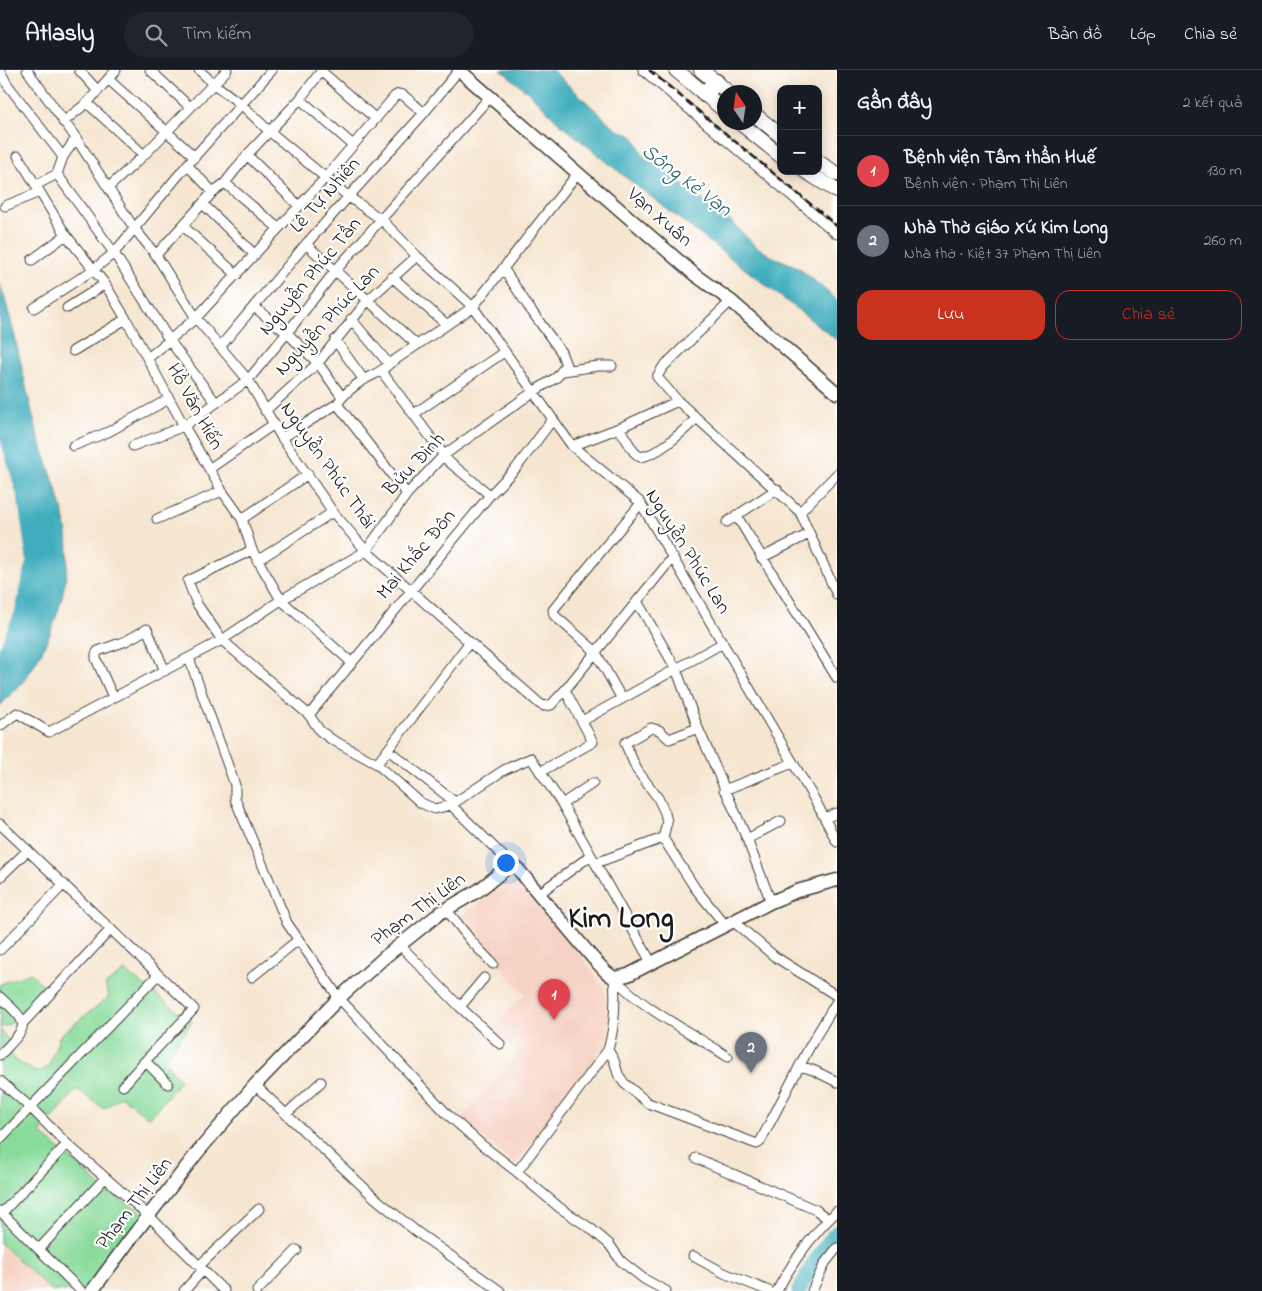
<!DOCTYPE html>
<html lang="vi">
<meta charset="utf-8">
<style>
body{margin:0;font-family:"Indie Flower",sans-serif;background:#20242c;color:#f1f3f6}
.controls{position:absolute;right:15px;top:15px;display:grid;overflow:hidden;border-radius:10px;box-shadow:0 2px 12px #0003}
.controls button{width:45px;height:45px;display:grid;place-items:center;padding:0;border:0;border-bottom:1px solid #363941;background:#171b24;color:#f1f3f6;font:25px sans-serif}
.compass{position:absolute;left:717px;top:15px;width:45px;height:45px;border-radius:50%;background:#171b24;box-shadow:0 2px 12px #0003;rotate:347deg}
.you{position:absolute;left:505px;top:792px;width:18px;height:18px;margin:-12px;border:4px solid #fff;border-radius:50%;background:#1a73e8;box-shadow:0 0 0 8px #1a73e833}
.badge{display:grid;place-items:center;width:32px;height:32px;border-radius:50%;background:#c8321e;color:#fff;font-size:16px;font-weight:700}
.pin{position:absolute;translate:-50% -41px;filter:drop-shadow(0 1px 2px #0008)}
.pin::after{content:'';position:absolute;top:26px;width:18px;height:15px;background:inherit;clip-path:polygon(0 0,100% 0,50% 100%)}
.list{margin:0;padding:0;list-style:none}
h2{display:flex;justify-content:space-between;align-items:center;height:65px;margin:0;padding:0 20px;font-size:21px}
h2 small{font-size:16px;font-weight:400;color:#9ea1a6}
.list li{display:grid;grid-template-columns:32px 1fr auto;gap:15px;align-items:center;box-sizing:border-box;height:70px;padding:0 20px;border-top:1px solid #363941}
.list b{display:block;font-size:19px;white-space:nowrap}
.list p{margin:0;font-size:16px;white-space:nowrap;color:#9ea1a6}
.list em{font-size:16px;font-style:normal;color:#9ea1a6}
.actions{display:flex;gap:10px;padding:15px 20px}
.actions a{flex:1;padding:11px 0;border:1px solid #c8321e;border-radius:15px;text-align:center;font-size:18px;color:#c8321e}
.actions .main{background:#c8321e;color:#fff}
.icon{flex:none;width:28px;height:28px;fill:none;stroke:currentColor;stroke-width:2;stroke-linecap:round;stroke-linejoin:round}
.map{position:relative;flex:none;width:837px;height:1221px;overflow:hidden}
header{display:flex;align-items:center;gap:30px;box-sizing:border-box;height:70px;padding:0 25px;background:#171b24;border-bottom:1px solid #363941}
header strong{font-size:24px}
nav{display:flex;gap:28px;margin-inline-start:auto;font-size:18px}
.search{width:350px;height:45px;background:#20242c;display:flex;align-items:center;gap:12px;box-sizing:border-box;padding:0 18px;border-radius:28px;color:#9ea1a6;font-size:19px}
main{display:flex}
aside{flex:1;background:#171b24}
.map>svg:first-child{display:block}
.built{fill:#f6d2c4}
.green{fill:#89db9b;stroke:#527c5c}
.water{fill:#40adbd;stroke:#2e646c}
.lines{fill:none;stroke-linecap:round;stroke-linejoin:round}
.river{stroke:#40adbd;stroke-width:15}
.street-casing{stroke:#3d3a37;stroke-width:11}
.secondary-casing{stroke:#3d3a37;stroke-width:15}
.primary-casing{stroke:#3d3a37;stroke-width:16}
.highway-casing{stroke:#3d3a37;stroke-width:19}
.street{stroke:#fff;stroke-width:9}
.secondary{stroke:#fff;stroke-width:12}
.primary{stroke:#fff;stroke-width:14}
.highway{stroke:#fff;stroke-width:16}
.rail{stroke:#1c1c1c;stroke-width:2.5;stroke-dasharray:8 4;stroke-linecap:butt}
.labels{text-anchor:middle;dominant-baseline:central;stroke-width:4.5;stroke-linejoin:round;paint-order:stroke}
.street-label{font-size:20px;fill:#1c1c1c;stroke:#fff}
.water-label{font-size:21px;font-style:italic;fill:#2e646c;stroke:#fff}
.town-label{font-size:30px;font-weight:bold;fill:#1c1c1c;stroke:#fff}
</style>
<header>
<strong>Atlasly</strong>
<div class="search"><svg class="icon" aria-label="search" viewBox="0 0 24 24"><circle cx="10" cy="10" r="6"/><path d="M15 15l6 6"/></svg>Tìm kiếm</div>
<nav><a>Bản đồ</a><a>Lớp</a><a>Chia sẻ</a></nav>
</header>
<main>
<div class="map">
<svg width="837" height="1221" viewBox="0 0 837 1221">
<rect width="100%" height="100%" fill="#fff"/>
<filter id="ink" filterUnits="userSpaceOnUse"><feTurbulence type="fractalNoise" baseFrequency=".02" numOctaves="2"/><feDisplacementMap in="SourceGraphic" scale="10" xChannelSelector="R" yChannelSelector="G"/><feConvolveMatrix kernelMatrix="1 2 1 2 8 2 1 2 1" color-interpolation-filters="sRGB"/></filter>
<filter id="wash" filterUnits="userSpaceOnUse"><feTurbulence type="fractalNoise" baseFrequency=".0096" numOctaves="4" result="noise"/><feDisplacementMap in="SourceGraphic" scale="20" xChannelSelector="R" yChannelSelector="G"/><feGaussianBlur stdDeviation="1.12" result="paint"/><feColorMatrix in="noise" values="0 0 0 0 0 0 0 0 0 0 0 0 0 0 0 0 0 1.4 0 .05"/><feComposite in="paint" operator="in"/></filter>
<g filter="url(#wash)">
<rect width="100%" height="100%" fill="#f6e6d1"/>
<path class="built" d="M511,813L518,814L577,880L605,920L609,941V960L607,973L516,1095L461,1049L518,983L490,958L525,925L459,848L506,814Z
M0,1156L68,1221H0Z"/>
<path class="green" d="M125,901L192,952L164,990L180,1011L149,1048L121,1026L104,1039L77,1019L40,1063L76,1093L102,1118L149,1146L92,1221H52L0,1173V959L8,970L13,989L36,1002L48,998L60,965L109,927L105,915Z
M31,903L42,914L44,932L26,936L12,953L0,958V914Z"/>
<path class="water" d="M501,0H552L617,60C637,66 635,68 643,85L731,151L754,175L771,186L798,197L837,230V270L624,106L557,51L529,23Z
M0,214C16,261 23,310 36,358C45,393 63,428 67,464C72,511 54,566 28,605C20,616 10,626 0,636V583L7,574L23,547L31,520L33,474L27,436L0,340Z"/>
<g class="lines">
<path class="river" d="M0,342L25,427L34,489L22,544L0,594
M799,1221C809,1199 821,1180 837,1162"/>
</g>
</g>
<g filter="url(#ink)">
<g class="lines">
<defs>
<path id="street" d="M27,0L76,68L134,158L156,185L196,248L248,310L282,368L333,442L366,481L540,634L544,636L551,635L565,620L673,487
M79,0L98,21
M150,0L190,37
M199,0L214,14L242,35L269,61L349,127L382,150L417,186L473,237L572,376L640,432L816,732L837,772
M643,0L837,164
M0,1L7,14L63,87
M321,1L376,49
M108,9L195,87
M300,29L353,75
M87,33L144,85
M63,52L87,33L116,0
M247,85L299,136
M18,86L66,165L105,214L126,249L184,356L222,421L242,449L252,480L281,530L351,592
M187,95L213,122
M57,104L114,183L170,271L216,333
M225,113L278,158
M36,115L57,104L63,87L76,68
M108,118L144,85L227,0
M204,135L255,185
M5,136L40,122
M183,156L237,205
M306,174L417,275
M156,185L213,122L225,113L247,85L300,29L322,0
M32,190L66,165
M392,207L446,254
M731,231L663,297L657,307L678,331L800,442L837,525
M254,237L287,263L318,293L342,327
M34,238L93,200L114,183L187,95L272,0
M67,238L105,214
M351,249L389,294
M335,270L364,310
M220,277L306,174L424,43L459,0
M73,281L126,249
M148,288L196,248L326,107L395,26L399,24L403,25L424,43
M563,301L598,296H612
M382,302L449,392L490,425
M337,334L407,424
M265,341L318,293L368,230L417,186
M414,344L504,282
M619,358L634,382L640,387C659,385 683,361 697,348
M282,368L337,334C344,324 355,315 365,309C374,304 382,302 389,294L473,237L578,103
M73,376L108,362L169,329
M133,376L184,356L248,310L287,263L336,200L489,28
M572,376L619,358L678,331
M209,399L274,354
M800,442L837,404
M736,445L837,608
M157,449L222,421
M242,449L308,404
M727,452L777,419
M252,480L188,511L197,534L222,570L309,645L320,661L331,669L377,694L421,733L435,739L451,735L504,700L531,688L562,734L651,892
M761,488L809,464
M257,491L333,442
M637,531L676,599L698,658L747,769L771,832
M189,588L235,715V729L287,853L339,928L447,1044L482,1075L517,1102L560,1138L590,1158L609,1174L621,1191L644,1209L666,1221
M113,627L96,589V584L98,581L126,571L147,559L165,601
M622,629L595,581L554,545L553,540L641,433
M309,645L490,425L517,397L553,349
M582,651L723,573
M0,656L17,643L49,662L222,570L281,530L366,481L407,424L444,385L533,322L557,307L566,295L561,282L528,236L503,198
M698,658L669,669L659,660L651,658L625,673L637,700L658,728L665,743L667,752L663,768L695,818L726,856
M388,680L455,732
M377,694L469,573
M540,702L593,672L565,620
M724,720L793,693
M562,734L593,713
M451,735L512,795
M825,748L837,743
M0,754L162,908
M747,769L781,751
M596,793L663,768
M0,807L28,780
M540,823L590,786
M446,839L472,872L493,894
M734,852L774,886L837,926
M400,875L460,937L484,908
M0,880L64,814
M252,907L298,870
M614,908C616,933 615,956 608,980L614,990L618,1004L624,1013L648,1033L757,1074L760,1072L810,976L837,931
M614,908C646,941 689,961 728,987
M0,927C32,956 28,955 0,985
M460,937L500,974
M23,953L111,859
M800,996L813,1000L837,1012
M0,1011L30,1037L67,1074L149,1146L224,1221
M255,1015L375,1128L417,1162L500,1221
M123,1016L145,991
M286,1044L321,1012
M0,1069L157,906L162,908L194,939L145,991L168,1014
M696,1088L816,1140L828,1149
M517,1102L608,980
M0,1141L81,1221
M2,1143L67,1074
M39,1179L105,1108
M693,1186L724,1203L769,1221
M199,1196L259,1139
M184,1221L203,1200
M257,1221L297,1180
M777,1221C792,1192 813,1164 837,1141
M812,1221L825,1193L837,1178"/>
<path id="secondary" d="M459,0L695,205L731,231L837,323
M92,1221L129,1171L197,1083L255,1015L339,928L386,886L440,843L479,820L508,797L512,795L517,798L592,887L606,902L614,908L628,905L771,832L797,821L837,810"/>
<path id="primary" d="M676,0L724,40
M701,0L728,22
M754,44L781,66
M739,52L781,86
M818,92L837,104
M805,101L837,121"/>
<path id="highway" d="M705,24L716,12"/>
</defs>
<use href="#street" class="street-casing"/>
<use href="#secondary" class="secondary-casing"/>
<use href="#primary" class="primary-casing"/>
<use href="#highway" class="highway-casing"/>
<use href="#street" class="street"/>
<use href="#secondary" class="secondary"/>
<use href="#primary" class="primary"/>
<use href="#highway" class="highway"/>
<path class="rail" d="M649,0L837,156"/>
</g>
</g>
<g class="labels">
<g class="street-label">
<text transform="translate(326 126) rotate(-48)">Lê Tự Nhiên</text>
<text transform="translate(659 148) rotate(41)">Vạn Xuân</text>
<text transform="translate(311 207) rotate(-50)">Nguyễn Phúc Tần</text>
<text transform="translate(328 251) rotate(-47)">Nguyễn Phúc Lan</text>
<text transform="translate(194 337) rotate(61)">Hồ Văn Hiến</text>
<text transform="translate(415 395) rotate(-46)">Bửu Đình</text>
<text transform="translate(327 396) rotate(55)">Nguyễn Phúc Thái</text>
<text transform="translate(687 482) rotate(58)">Nguyễn Phúc Lan</text>
<text transform="translate(417 485) rotate(-50)">Mai Khắc Đôn</text>
<text transform="translate(419 840) rotate(-36)">Phạm Thị Liên</text>
<text transform="translate(135 1134) rotate(-52)">Phạm Thị Liên</text>
</g>
<g class="water-label">
<text transform="translate(686 111) rotate(37)">Sông Kẻ Vạn</text>
</g>
<g class="town-label">
<text x="621" y="850">Kim Long</text>
</g>
</g>
</svg>
<div class="controls">
<button>+</button>
<button>−</button>
</div>
<svg class="compass" viewBox="-18 -18 36 36"><path d="M0-13l5 13h-10z" fill="#e53935"/><path d="M0 13l5-13h-10z" fill="#9ea1a6"/></svg>
<div class="you"></div>
<div class="pin badge" style="left:554px;top:950px;background:#e0444e">1</div>
<div class="pin badge" style="left:751px;top:1003px;background:#6b7280">2</div>
</div>
<aside>
<h2>Gần đây<small>2 kết quả</small></h2>
<ul class="list">
<li><span class="badge" style="background:#e0444e">1</span><div><b>Bệnh viện Tâm thần Huế</b><p>Bệnh viện · Phạm Thị Liên</p></div><em>130 m</em></li>
<li><span class="badge" style="background:#6b7280">2</span><div><b>Nhà Thờ Giáo Xứ Kim Long</b><p>Nhà thờ · Kiệt 37 Phạm Thị Liên</p></div><em>260 m</em></li>
</ul>
<div class="actions"><a class="main">Lưu</a><a>Chia sẻ</a></div>
</aside>
</main>
